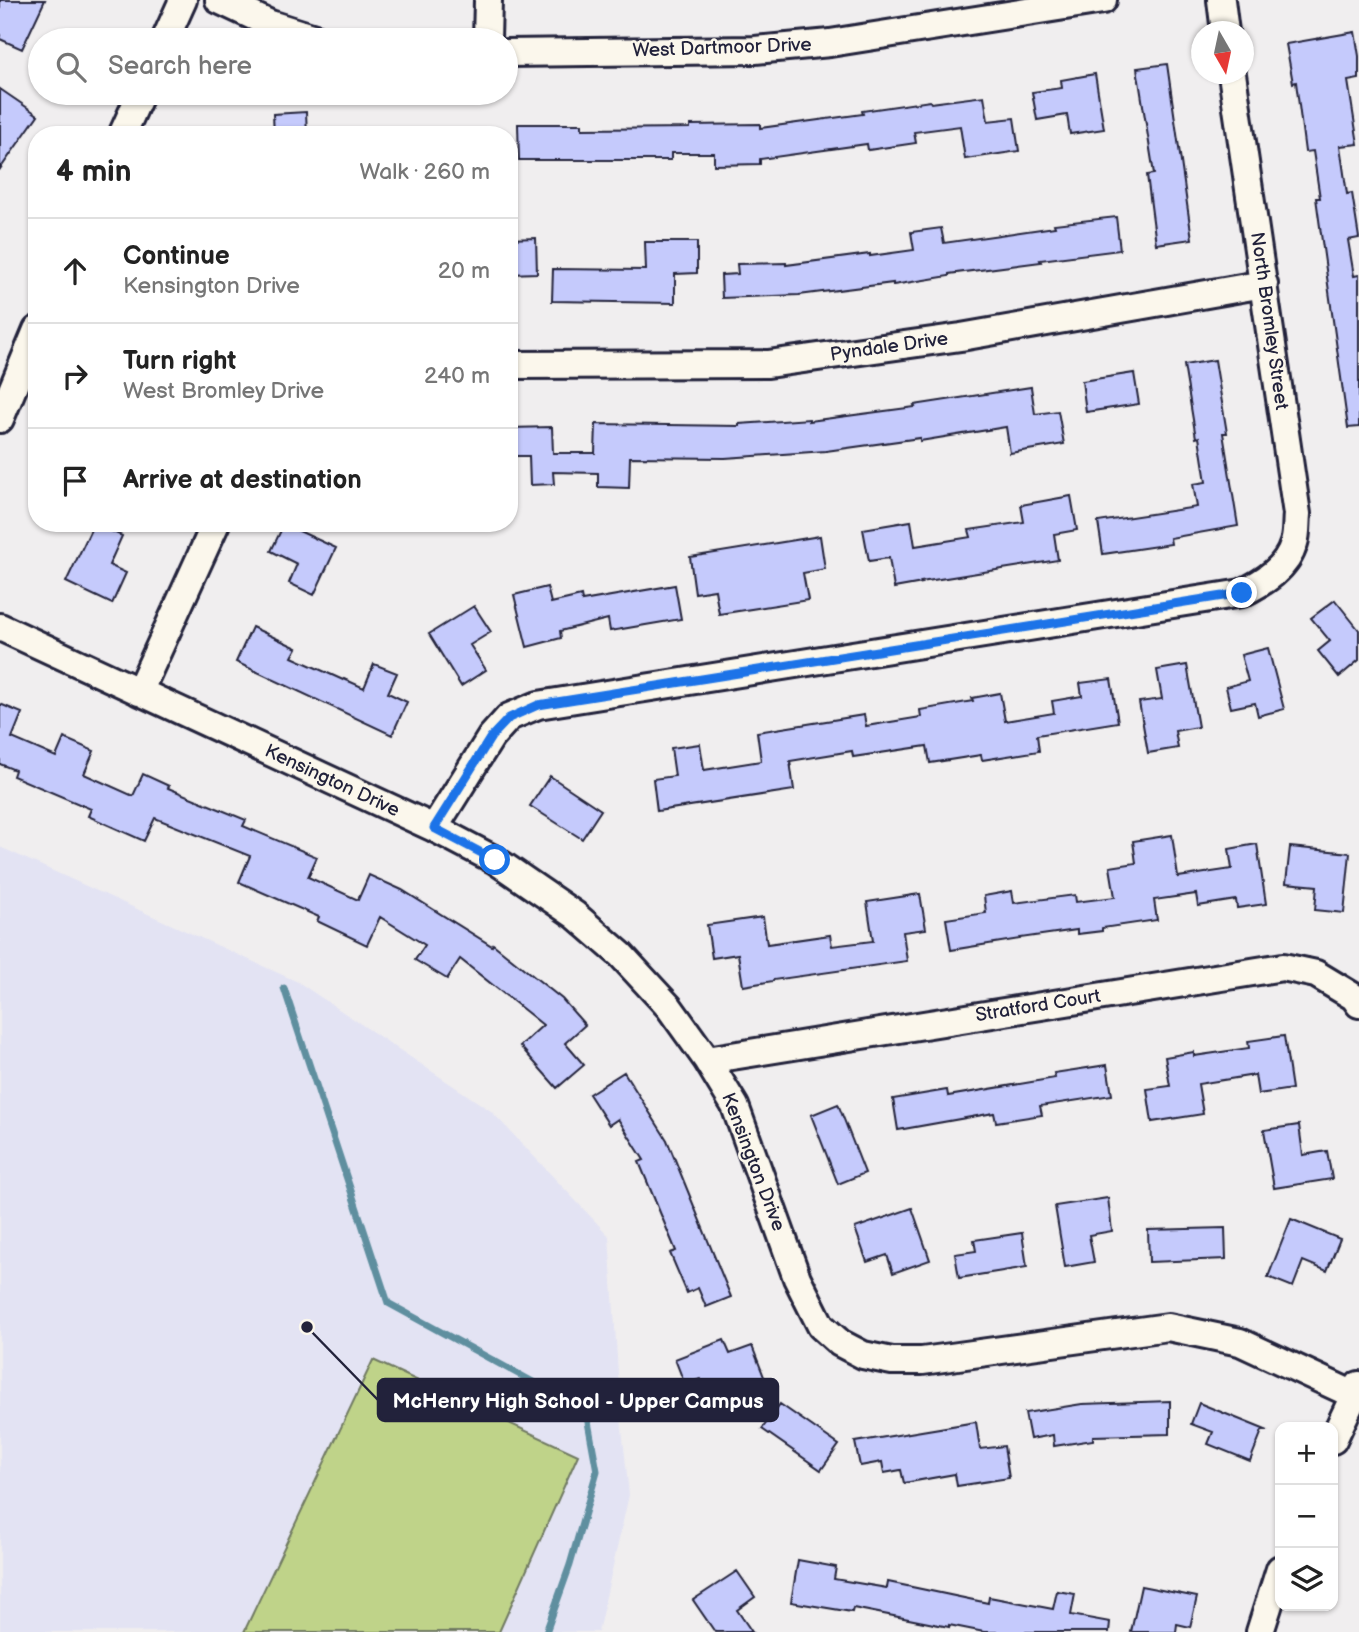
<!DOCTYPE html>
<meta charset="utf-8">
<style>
body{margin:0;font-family:"Balsamiq Sans",sans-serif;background:#f2f2f2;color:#222}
.controls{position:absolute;right:21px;bottom:21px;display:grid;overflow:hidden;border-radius:14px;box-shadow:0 2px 5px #0004}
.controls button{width:63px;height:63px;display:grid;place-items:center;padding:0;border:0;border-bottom:2px solid #e0e0e0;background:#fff;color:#222;font:35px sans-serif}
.compass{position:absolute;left:1191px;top:21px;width:63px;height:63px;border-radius:50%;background:#fff;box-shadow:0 2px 5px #0004;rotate:171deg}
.stop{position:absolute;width:21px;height:21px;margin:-16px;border:5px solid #1a73e8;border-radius:50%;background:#fff}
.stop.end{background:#1a73e8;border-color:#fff;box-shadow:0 2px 7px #0008}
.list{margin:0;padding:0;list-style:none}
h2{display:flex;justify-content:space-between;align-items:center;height:91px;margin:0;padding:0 28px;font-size:30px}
h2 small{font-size:23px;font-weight:400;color:#767676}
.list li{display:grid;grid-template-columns:46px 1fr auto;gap:21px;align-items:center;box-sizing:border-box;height:105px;padding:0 28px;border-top:2px solid #e0e0e0}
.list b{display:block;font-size:26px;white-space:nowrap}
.list p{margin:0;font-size:23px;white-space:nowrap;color:#767676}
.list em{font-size:23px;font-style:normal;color:#767676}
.icon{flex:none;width:38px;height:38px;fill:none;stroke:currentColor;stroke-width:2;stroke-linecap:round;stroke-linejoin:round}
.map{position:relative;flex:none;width:1359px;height:1632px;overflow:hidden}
.search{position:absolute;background:#fff;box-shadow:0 2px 5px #0004;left:28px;top:28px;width:490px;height:77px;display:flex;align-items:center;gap:18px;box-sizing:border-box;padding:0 24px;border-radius:38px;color:#767676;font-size:26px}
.panel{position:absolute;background:#fff;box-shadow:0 2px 5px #0004;left:28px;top:126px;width:490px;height:406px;border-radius:28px}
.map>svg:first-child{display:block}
.built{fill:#e3e3f3}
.pitch{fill:#bfd389;stroke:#707a62;stroke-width:2}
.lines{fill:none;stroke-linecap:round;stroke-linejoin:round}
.stream{stroke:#5f8f9f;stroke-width:7}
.building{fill:#c5cafc;stroke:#22223b;stroke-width:2}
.minor-casing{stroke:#22223b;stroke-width:32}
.minor{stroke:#fbf7ec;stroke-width:26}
.route{stroke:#1a73e8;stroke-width:9}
.labels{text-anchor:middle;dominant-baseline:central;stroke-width:5;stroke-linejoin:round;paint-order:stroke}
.street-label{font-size:19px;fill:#22223b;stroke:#fbf7ec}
.leader{fill:none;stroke:#22223b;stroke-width:2.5}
.callout-dot{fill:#22223b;stroke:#fbf7ec;stroke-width:2.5}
.callout{fill:#22223b;stroke:#22223b;stroke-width:2.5}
.callout-label{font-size:21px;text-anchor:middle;font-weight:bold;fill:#fff}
</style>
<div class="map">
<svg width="1359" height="1632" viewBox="0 0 1359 1632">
<rect width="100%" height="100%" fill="#f0eeef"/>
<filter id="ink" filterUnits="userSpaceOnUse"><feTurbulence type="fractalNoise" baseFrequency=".0143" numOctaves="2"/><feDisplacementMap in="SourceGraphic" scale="14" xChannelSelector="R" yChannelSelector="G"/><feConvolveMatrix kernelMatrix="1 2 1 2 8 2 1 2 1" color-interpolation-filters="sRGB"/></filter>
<g filter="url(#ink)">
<path class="built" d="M0,847L298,982L491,1111L609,1236L621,1418L629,1495L598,1632H0Z"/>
<path class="pitch" d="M373,1360L578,1455L499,1632H244Z"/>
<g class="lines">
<path class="stream" d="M284,988L388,1303L586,1411L597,1471L570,1565L546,1632"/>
</g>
<path class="building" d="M0,0H45L22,49L0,39Z
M1355,32L1359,56V79L1348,81L1358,144L1340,146L1347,194L1352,193L1359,238L1348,240L1354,276L1359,275V427L1348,428L1316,198H1320L1313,151L1305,152L1296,82L1293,83L1286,44Z
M1167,64L1192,239L1156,244L1147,175L1154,174L1137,68Z
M1095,74L1104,129L1070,134L1067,115L1037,120L1032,92L1062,88L1061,80Z
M0,89L38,115L0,169Z
M984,96L988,121L1014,118L1019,151L965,159L960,126L914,132L916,143L868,150L867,144L760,159V164L714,165V153H671V160H519L518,124H582V129L690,128V125L760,124V128L863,114L862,111L930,101L931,103Z
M306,112L307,135H274L273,114Z
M1116,217L1120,250L1040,260L1041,262L949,274V276L893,285V283L799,295L722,298L721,275L738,274L737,264L786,263V265L870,254V256L914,250L911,232L941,228L944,243L1055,227L1054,224Z
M536,238L537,273L509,274V239Z
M645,242H697V273L675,274V303L552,301L553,269L646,270Z
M1215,360L1227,433H1223L1238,526L1170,538L1171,544L1103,554L1098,522L1197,507L1193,484L1206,482L1199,437L1196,438L1184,365Z
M1134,373L1139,404L1086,412L1082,381Z
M1031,387L1035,414L1058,411L1064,444L1010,453L1006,427L920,441V438L826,451L725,458L630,457L629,488L598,487V473L553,472L554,484L530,485L529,456H509V428L552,427L553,453H595L596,424L739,426V424L809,419V421L915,407L914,405Z
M1071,496L1077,530L1054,534L1058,560L921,582L922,583L894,588L889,558L869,561L863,529L911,521L915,546L971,537L969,530L1024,522L1021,505Z
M94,523L122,536L109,565L126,573L112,604L66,582Z
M284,524L336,548L314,595L289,583L297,564L271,551Z
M820,536L825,569L803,573L808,600L719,614L715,590L695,593L690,557Z
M675,585L681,619L610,631L608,619L560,631L561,638L527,647L514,595L547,587L551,603L581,596L582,601Z
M1335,600L1359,630V660L1339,677L1318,651L1330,641L1311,618Z
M474,606L491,632L470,645L486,670L461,686L429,634Z
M252,627L297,648L292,657L343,680L344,679L364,688L374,664L397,673L388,693L407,702L392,735L236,662Z
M1268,648L1284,709L1258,716L1255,703L1231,708L1226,687L1248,681L1241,655Z
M1187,665L1198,727L1175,731L1178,748L1148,753L1139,702L1162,699L1157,670Z
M1111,679L1118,722L1037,735L1039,751L982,760L981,755L930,763L927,746L853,757L852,751L790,761L794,790L657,811L653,779L675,776L671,748L700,744L704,770L761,761L757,732L864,715L866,726L921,717L920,710L973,701L972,698L1000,693L1005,721L1054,713L1052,701L1082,696L1080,683Z
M0,704L22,713L12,738L56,757L64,738L94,751L84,774L133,796L143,774L169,786L168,788L246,820L243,826L317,857L308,877L358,900L369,875L402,890L492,946L493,944L562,999L585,1025L565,1043L584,1065L557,1088L520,1046L543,1025L460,959L447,979L415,960L425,945L380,917L367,945L317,921L319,917L239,882L250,856L155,818L144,841L88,816L91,809L13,776L15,770L0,764Z
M550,776L601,810L582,839L530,806Z
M1172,835L1178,877L1232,869L1229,849L1257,844L1266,904L1237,908L1236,900L1198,906L1196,894L1154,900L1157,920L1102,928V931L1077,934V930L1020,938V939L951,950L946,919L986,913L984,896L1012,891L1014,903L1075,895L1076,902L1115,897L1110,867L1136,863L1133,841Z
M1290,847L1350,853L1344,913L1315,910L1317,886L1286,883Z
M920,894L926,929L903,932L907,961L773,980V981L743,986L738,954L712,958L707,925L763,917L767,944L830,935L832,946L873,941L867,902Z
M1284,1036L1292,1089L1258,1094L1255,1075L1198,1084L1203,1114L1152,1122L1147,1089L1170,1086L1165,1057L1194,1052V1056L1249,1048L1248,1041Z
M1107,1065L1112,1095L1040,1106L1042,1115L996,1122L994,1113L898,1130L893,1099L947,1090L948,1096L1055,1078L1054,1073Z
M624,1072L667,1140L731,1297L706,1307L698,1288L687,1293L670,1253L676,1251L639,1162L644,1160L618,1119L609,1125L589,1094Z
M838,1104L865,1173L838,1184L811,1115Z
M1299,1125L1303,1155L1327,1151L1332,1179L1274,1188L1264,1130Z
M1108,1198L1112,1231L1089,1235L1094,1262L1065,1267L1055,1206Z
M912,1208L930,1260L893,1273L887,1255L867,1262L855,1228Z
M1291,1219L1340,1239L1327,1271L1303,1261L1293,1287L1268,1277Z
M1225,1228L1226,1259L1149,1262L1148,1230Z
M1022,1233L1027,1267L959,1278L955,1254L976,1251L974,1240Z
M724,1340L730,1354L752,1346L766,1382L710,1403L700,1379L685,1385L675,1359Z
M1170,1401V1434L1093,1436V1440L1054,1446L1053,1435L1030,1439L1025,1413L1082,1404Z
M1199,1403L1268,1431H1262L1250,1461L1208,1444L1213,1432L1191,1424Z
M780,1404L839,1445L821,1470L762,1429Z
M976,1422L980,1449L1004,1446L1009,1478L957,1486L955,1474L904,1483L901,1470L884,1473L882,1462L860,1466L855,1442Z
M798,1560L836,1567L834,1579L887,1588L888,1582L988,1603L989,1597L1053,1609L1057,1591L1075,1594L1071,1615L1110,1622L1109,1632H984L949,1625V1627L853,1608L852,1612L791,1602Z
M737,1571L755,1597L737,1610L752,1632H715L693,1600Z
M1141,1586L1197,1597L1190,1627L1177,1624L1176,1632H1131Z"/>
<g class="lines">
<defs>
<path id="minor" d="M219,0L270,24L321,40
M1221,0L1225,32
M165,40L183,0
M487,40L488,0
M506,53L755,50L830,43L1103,0
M122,135L141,93
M509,365L768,364L961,337L1264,284
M0,419L37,330
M0,627L434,828L495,860L575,915L621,955L669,1007L707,1060L735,1106L797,1278L821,1326L840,1343L863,1355L892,1361H922L1168,1327L1240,1342L1354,1395
M139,692L216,523
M434,828L491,737L509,717L538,705L1242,593C1264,582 1287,568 1294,543C1297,534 1296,523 1297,514L1232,74
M707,1060L1283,967L1316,974L1354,997L1359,1004
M1333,1440L1359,1385
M1260,1632L1280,1569"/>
</defs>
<use href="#minor" class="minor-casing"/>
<use href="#minor" class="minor"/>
</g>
</g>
<g class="lines" filter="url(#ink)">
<path class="route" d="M495,860L434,828L491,737L509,718L538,705L1242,593"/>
</g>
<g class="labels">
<g class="street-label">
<text transform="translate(722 48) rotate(-2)">West Dartmoor Drive</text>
<text transform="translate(1269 321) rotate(82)">North Bromley Street</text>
<text transform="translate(889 347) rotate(-8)">Pyndale Drive</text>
<text transform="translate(332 781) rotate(25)">Kensington Drive</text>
<text transform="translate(1038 1006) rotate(-9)">Stratford Court</text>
<text transform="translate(753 1162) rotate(69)">Kensington Drive</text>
</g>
</g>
<path class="leader" d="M307 1327L378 1400"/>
<circle class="callout-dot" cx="307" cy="1327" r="7"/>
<rect class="callout" x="378" y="1379" width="400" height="42" rx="7"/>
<g class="callout-label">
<text x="578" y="1408">McHenry High School - Upper Campus</text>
</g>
</svg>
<div class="controls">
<button>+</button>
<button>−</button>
<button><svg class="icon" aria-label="layers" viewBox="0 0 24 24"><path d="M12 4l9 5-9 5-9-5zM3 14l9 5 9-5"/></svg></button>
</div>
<svg class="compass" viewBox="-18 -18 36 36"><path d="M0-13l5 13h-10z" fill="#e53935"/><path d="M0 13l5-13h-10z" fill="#767676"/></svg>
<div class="stop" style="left:495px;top:860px"></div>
<div class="stop end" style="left:1242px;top:593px"></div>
<div class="search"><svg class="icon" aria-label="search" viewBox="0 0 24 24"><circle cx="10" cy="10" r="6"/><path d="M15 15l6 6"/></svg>Search here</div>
<section class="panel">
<h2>4 min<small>Walk · 260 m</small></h2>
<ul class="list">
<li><svg class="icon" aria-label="ahead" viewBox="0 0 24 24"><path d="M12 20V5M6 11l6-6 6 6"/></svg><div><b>Continue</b><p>Kensington Drive</p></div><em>20 m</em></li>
<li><svg class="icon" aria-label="right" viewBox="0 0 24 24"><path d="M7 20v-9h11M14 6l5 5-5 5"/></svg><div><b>Turn right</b><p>West Bromley Drive</p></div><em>240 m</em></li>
<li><svg class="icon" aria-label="arrive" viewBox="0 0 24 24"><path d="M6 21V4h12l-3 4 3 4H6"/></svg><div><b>Arrive at destination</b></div></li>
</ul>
</section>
</div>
